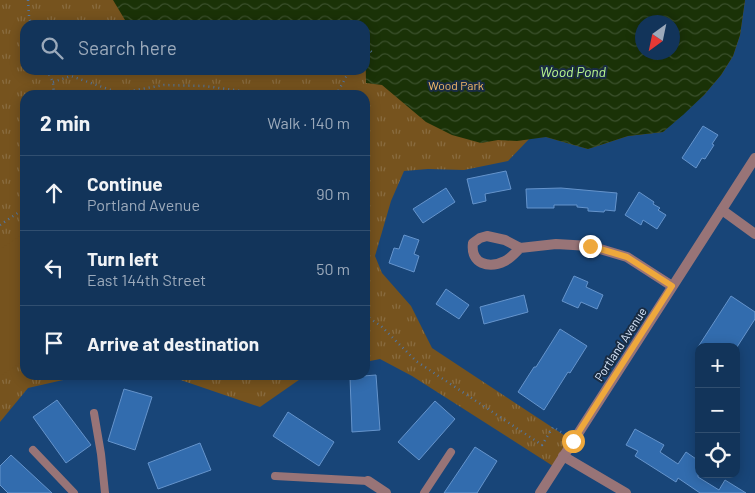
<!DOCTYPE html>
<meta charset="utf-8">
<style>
body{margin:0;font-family:Barlow,sans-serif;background:#1b3c60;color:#f1f3f6}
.controls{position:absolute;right:15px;bottom:15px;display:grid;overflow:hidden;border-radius:10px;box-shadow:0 2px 12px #0003}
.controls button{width:45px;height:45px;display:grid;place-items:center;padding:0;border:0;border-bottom:1px solid #314f70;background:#12345a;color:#f1f3f6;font:25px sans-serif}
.compass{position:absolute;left:635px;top:15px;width:45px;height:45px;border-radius:50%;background:#12345a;box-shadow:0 2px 12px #0003;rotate:213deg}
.stop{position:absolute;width:15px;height:15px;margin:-11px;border:4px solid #eea83c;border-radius:50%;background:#fff}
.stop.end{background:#eea83c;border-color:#fff;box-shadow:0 1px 5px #0008}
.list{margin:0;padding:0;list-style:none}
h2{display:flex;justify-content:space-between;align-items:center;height:65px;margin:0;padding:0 20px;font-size:21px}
h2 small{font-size:16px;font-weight:400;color:#9caabb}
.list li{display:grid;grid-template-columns:32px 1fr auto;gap:15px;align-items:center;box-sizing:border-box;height:75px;padding:0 20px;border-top:1px solid #314f70}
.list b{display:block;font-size:19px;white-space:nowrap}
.list p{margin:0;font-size:16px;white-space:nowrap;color:#9caabb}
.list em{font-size:16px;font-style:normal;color:#9caabb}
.icon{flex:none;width:28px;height:28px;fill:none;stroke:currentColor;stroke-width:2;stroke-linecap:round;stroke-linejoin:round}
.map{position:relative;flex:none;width:755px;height:493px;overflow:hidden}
.search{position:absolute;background:#12345a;box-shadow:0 2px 12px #0003;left:20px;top:20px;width:350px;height:55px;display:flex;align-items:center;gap:12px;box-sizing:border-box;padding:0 18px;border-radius:15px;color:#9caabb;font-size:19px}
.panel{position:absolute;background:#12345a;box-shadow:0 2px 12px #0003;left:20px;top:90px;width:350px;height:290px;border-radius:15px}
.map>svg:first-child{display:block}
.park{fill:url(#park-tufts);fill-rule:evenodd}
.pitch{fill:#76531e}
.water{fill:url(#water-waves);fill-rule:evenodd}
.building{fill:#326cae;stroke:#6594cc}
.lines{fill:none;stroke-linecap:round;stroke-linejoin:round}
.path{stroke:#5477a0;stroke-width:2.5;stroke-dasharray:1 4;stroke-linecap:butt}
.service{stroke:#987477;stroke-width:8}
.minor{stroke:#987477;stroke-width:10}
.tertiary{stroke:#987477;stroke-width:10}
.route{stroke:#eea83c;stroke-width:6}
.labels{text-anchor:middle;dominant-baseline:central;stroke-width:4;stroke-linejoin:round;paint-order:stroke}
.park-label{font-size:12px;fill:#f5ba68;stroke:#192c43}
.street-label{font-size:12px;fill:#d9e7fa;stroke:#192c43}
.water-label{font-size:14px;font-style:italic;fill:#b9f88e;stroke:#192c43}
</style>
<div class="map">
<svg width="755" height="493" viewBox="0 0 755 493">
<defs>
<pattern id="park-tufts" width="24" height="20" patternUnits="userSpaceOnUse" patternTransform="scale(1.25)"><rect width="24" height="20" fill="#76531e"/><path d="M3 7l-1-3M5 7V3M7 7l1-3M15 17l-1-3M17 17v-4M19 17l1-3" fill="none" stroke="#896c40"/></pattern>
<pattern id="water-waves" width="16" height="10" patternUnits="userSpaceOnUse" patternTransform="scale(1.25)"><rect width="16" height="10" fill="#1a3207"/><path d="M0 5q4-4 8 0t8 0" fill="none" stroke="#3b502c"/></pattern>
</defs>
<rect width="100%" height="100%" fill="#184578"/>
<path class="park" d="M0,0H745L740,35L733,56L721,75L704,95L663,132L628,136L588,149L546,137L530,138L508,161L464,170L428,169L404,171L391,201L375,256L382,273L411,306L432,348L573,441L556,468L412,376L380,359L365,362V95H25V375H85L28,388L0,422ZM642,22H672V52H642ZM25,25H365V70H25Z
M166,375H306L260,407Z"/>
<path class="pitch" d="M25,233V360L0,376V249Z"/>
<path class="water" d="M113,0H745L740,35L733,56L721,75L704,95L683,115L663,132L628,136L588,149L546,137L517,141L498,140L481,143L452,135L426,122L382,85L366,83L365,25H128ZM642,22H672V52H642Z"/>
<path class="building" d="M703,126L718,135L712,144L714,145L705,159L702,158L696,168L682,158Z
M506,171L511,189L485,194L486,201L473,204L467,179Z
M446,188L455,202L423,223L413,209Z
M561,188L617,193L615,211L605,210L604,212L588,211V208L577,207V205H554V208H527L526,189Z
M639,192L654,202L653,204L660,208L658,210L666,215L657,229L643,220L641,225L625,215Z
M404,235L419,240L414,254L419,256L414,272L389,263L394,248L399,249Z
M574,276L588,282L586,287L603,295L597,309L581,302L578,308L562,301Z
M446,289L469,305L459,319L436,304Z
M524,295L528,312L484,324L480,307Z
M731,296L755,312V319L737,347H698Z
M560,329L587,346L570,373L568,372L544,410L518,392L534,367H536Z
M376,375L380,430L352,432L350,377Z
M124,389L152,397L135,450L108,441Z
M57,400L91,445L66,463L33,417Z
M435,401L455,419L419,460L398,442Z
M288,412L334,442L319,466L273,436Z
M635,429L664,445L660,452L678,464L686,452L699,461L698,477L719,490L725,480L746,493H700L678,478L676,482L635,456L638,451L626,445Z
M200,443L211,470L158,489L148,463Z
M475,447L497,461L477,493H444Z
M11,455L52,493H8L0,485V466Z"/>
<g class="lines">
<path class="path" d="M28,0L29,16L31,25
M367,48L374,54
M365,56L370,51
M47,70L53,82L54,95
M53,82L71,76L119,93L164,85L204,86L272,95
M336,95L346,77L352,70
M0,225L25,208
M365,315L381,326L416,361L542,445L553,427L564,434"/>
<path class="service" d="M94,413L101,454L105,493
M33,450L74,493
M275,476L368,481
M424,493L451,452"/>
<path class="minor" d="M722,210L755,234
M520,248C515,253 511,258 505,261C489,269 470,264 473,243L480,238L487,236L505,240L520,248L556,244L590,246L627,257L672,286
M563,456L626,493
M368,481L386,493"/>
<path class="tertiary" d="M540,493L755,158"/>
</g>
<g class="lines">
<path class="route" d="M573,441L672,286L627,257L590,246"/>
</g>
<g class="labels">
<g class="park-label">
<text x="456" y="85">Wood Park</text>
</g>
<g class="street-label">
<text transform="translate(620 344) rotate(-57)">Portland Avenue</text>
</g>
<g class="water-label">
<text x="573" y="71">Wood Pond</text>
</g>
</g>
</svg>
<div class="controls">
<button>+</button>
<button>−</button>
<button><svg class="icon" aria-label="locate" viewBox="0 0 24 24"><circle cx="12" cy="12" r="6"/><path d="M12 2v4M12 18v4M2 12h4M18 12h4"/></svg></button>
</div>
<svg class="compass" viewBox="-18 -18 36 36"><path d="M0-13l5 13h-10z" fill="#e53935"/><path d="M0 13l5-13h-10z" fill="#9caabb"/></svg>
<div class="stop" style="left:573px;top:441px"></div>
<div class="stop end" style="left:590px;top:246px"></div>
<div class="search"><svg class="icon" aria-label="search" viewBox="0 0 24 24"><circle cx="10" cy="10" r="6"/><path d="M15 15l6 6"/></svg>Search here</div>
<section class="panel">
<h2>2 min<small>Walk · 140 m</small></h2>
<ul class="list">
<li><svg class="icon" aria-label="ahead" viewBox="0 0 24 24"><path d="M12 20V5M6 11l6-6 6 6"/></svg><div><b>Continue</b><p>Portland Avenue</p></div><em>90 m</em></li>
<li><svg class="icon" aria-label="left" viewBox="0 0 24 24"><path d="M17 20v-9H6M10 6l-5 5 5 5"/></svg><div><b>Turn left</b><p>East 144th Street</p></div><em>50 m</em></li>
<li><svg class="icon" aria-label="arrive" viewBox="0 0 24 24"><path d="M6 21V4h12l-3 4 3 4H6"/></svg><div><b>Arrive at destination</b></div></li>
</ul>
</section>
</div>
